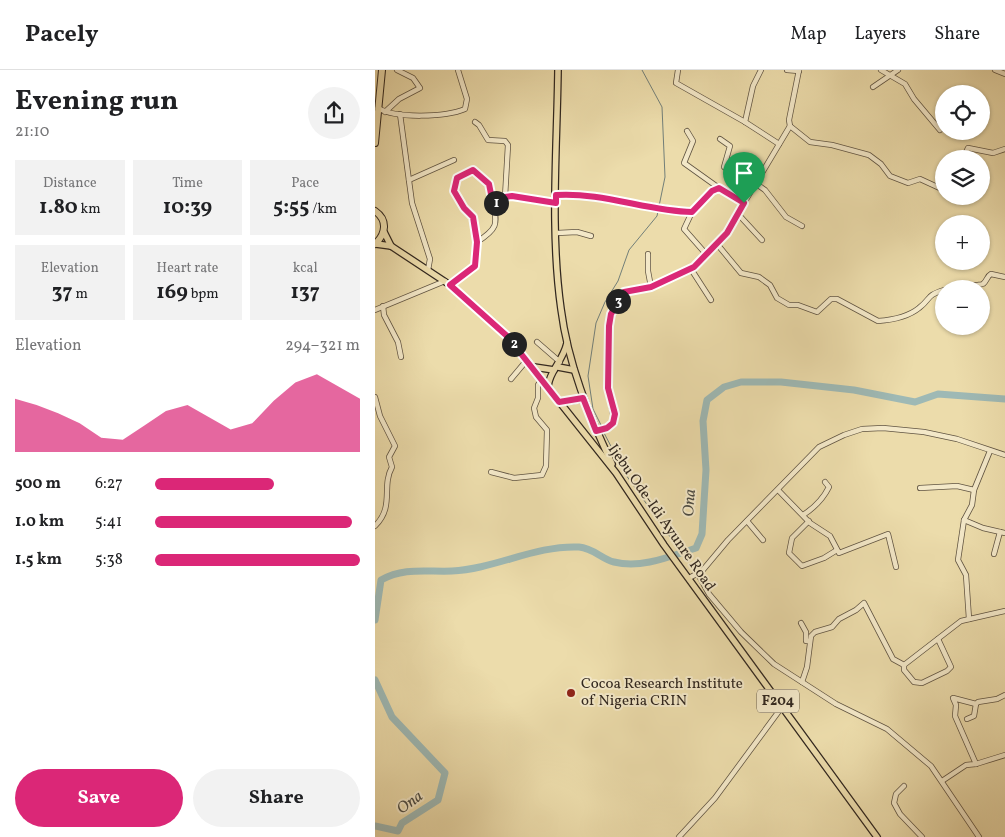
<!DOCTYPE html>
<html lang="en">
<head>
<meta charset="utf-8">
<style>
  body { margin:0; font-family:Vollkorn,serif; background:#f2f2f2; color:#202124; height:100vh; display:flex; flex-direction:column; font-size:19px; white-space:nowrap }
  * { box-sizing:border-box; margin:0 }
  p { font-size:16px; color:#757577 }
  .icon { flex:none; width:28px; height:28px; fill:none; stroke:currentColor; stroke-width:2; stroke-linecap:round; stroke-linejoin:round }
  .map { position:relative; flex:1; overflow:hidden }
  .sheet { display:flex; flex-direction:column; background:#fff; width:375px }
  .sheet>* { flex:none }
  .fabs { position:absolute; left:560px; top:15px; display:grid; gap:10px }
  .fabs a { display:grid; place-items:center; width:55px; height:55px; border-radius:50%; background:#fff; box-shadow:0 1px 4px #0004; font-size:25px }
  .pin { position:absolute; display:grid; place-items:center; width:42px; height:42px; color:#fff; margin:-51px -21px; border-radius:50% 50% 50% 0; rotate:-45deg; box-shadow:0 0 5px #0007 }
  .pin .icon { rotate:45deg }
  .km { position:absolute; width:25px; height:25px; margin:-12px; border-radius:50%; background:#222; color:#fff; font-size:14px; line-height:25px; text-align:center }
  .round { display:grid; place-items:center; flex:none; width:52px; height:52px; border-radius:26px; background:#f2f2f2 }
  .headline { display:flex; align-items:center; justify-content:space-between; height:85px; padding:0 15px }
  h1 { font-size:28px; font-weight:700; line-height:38px }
  .figures { display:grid; grid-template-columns:repeat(3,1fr); gap:8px; height:85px; padding:5px 15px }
  .figures div { display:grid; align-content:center; border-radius:0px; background:#f2f2f2; text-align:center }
  .figures b { font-size:21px; font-weight:700 }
  .figures small { font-size:14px; font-weight:400 }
  .figures p { font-size:14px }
  .chart { height:140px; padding:10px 15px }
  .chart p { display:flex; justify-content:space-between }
  .chart svg { width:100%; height:90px; margin-top:5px; fill:#db2777; opacity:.7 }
  .cta { display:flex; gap:10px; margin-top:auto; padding:10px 15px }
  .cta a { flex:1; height:58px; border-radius:30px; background:#db2777; color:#fff; font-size:20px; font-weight:700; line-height:58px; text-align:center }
  .cta a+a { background:#f2f2f2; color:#202124 }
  ul { padding:0 15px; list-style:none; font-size:16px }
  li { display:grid; grid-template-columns:80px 60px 1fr; align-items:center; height:38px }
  li i { height:12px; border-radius:6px; background:#db2777 }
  header { display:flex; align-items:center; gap:30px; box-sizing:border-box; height:70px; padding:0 25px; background:#fff; border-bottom:1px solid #e0e0e0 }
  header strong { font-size:24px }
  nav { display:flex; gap:28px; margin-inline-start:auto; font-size:18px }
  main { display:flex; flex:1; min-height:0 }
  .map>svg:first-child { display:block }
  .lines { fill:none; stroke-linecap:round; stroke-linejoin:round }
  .stream { stroke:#727f79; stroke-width:1 }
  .river { stroke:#9eb9b5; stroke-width:7 }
  .minor-casing { stroke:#605442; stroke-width:6 }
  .major-casing { stroke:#31271f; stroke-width:8 }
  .highway-casing { stroke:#31271f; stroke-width:8 }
  .minor { stroke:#f3e8c8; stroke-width:4.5 }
  .major { stroke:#ecdcab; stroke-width:5.5 }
  .highway { stroke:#ecdcab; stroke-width:6 }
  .route-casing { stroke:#fff; stroke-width:10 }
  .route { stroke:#db2777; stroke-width:6 }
  .poi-dot { fill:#8f2418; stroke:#f3e8c8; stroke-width:2 }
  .labels { text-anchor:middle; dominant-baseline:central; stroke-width:4; stroke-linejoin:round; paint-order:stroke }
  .shield { fill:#f3e8c8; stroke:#6b6152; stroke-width:1 }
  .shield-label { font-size:14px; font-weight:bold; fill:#31271f }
  .street-label { font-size:15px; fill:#31271f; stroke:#f3e8c8 }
  .poi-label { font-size:15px; fill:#31271f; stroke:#f3e8c8; text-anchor:start }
  .water-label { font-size:16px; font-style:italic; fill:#4c4c44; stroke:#f3e8c8 }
</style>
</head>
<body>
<header>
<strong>Pacely</strong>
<nav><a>Map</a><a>Layers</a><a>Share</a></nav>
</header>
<main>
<section class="sheet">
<div class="headline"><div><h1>Evening run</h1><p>21:10</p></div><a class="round"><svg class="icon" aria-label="share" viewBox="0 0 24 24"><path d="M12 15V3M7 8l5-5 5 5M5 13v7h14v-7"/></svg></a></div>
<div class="figures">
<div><p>Distance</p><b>1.80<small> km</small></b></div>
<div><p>Time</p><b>10:39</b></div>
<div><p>Pace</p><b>5:55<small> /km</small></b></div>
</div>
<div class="figures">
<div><p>Elevation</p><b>37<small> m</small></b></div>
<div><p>Heart rate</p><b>169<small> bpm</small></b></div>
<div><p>kcal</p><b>137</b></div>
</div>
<div class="chart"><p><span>Elevation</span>294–321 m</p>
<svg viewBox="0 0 160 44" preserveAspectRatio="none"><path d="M0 44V18L10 21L20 25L30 30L40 37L50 38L60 31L70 24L80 21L90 27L100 33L110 30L120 19L130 10L140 6L150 12L160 18V44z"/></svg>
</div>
<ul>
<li><b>500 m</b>6:27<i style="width:58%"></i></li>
<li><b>1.0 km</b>5:41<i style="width:96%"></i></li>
<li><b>1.5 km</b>5:38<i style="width:100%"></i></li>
</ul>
<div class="cta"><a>Save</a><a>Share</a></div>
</section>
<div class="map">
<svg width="630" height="767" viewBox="0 0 630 767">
  <rect width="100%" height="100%" fill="#ecdcab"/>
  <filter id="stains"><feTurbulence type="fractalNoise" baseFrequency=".004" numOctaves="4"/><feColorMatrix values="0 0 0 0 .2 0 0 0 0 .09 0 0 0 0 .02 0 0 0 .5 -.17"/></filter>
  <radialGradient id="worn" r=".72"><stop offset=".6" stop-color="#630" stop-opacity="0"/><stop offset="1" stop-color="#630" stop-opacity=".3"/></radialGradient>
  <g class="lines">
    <g class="stream">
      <path d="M 227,357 L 218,339 L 213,306 L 221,253 L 230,232 L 243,211 L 254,180 L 282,146 L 290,107 L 287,37 L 267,0"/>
      <path d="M 228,361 L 251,405 L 298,471 L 307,478 L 321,478"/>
    </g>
    <g class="river">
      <path d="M 0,550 L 6,510 C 29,497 51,502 77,501 C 120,499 160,475 204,477 C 218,478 227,489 239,492 C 267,499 296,486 321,478 L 327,464 L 331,400 L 328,351 L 332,330 L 349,317 L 366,312 L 406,312 L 479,320 L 540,332 L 563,324 L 630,329"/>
      <path d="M 0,610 L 17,647 L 70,703 L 63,730 L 27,753 L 23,761 L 0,756"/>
    </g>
    <defs>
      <g id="minor">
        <path d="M 303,0 L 301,13 L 370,52"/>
        <path d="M 386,0 L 378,16 L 370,52 L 404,74"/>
        <path d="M 412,0 L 424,1"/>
        <path d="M 506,0 L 530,14 L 539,29 L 565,60"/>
        <path d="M 620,0 L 630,4"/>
        <path d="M 498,17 L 523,0"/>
        <path d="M 3,38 C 21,49 71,47 90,39 L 92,29 L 83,0"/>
        <path d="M 10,42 L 24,29 L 45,18 L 38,8 L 22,0"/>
        <path d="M 25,44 L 37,133 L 55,189 L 53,200"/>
        <path d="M 100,52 L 104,55 L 113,70 L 130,71 L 133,75 L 130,127"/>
        <path d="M 415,56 L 414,50 L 424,0"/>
        <path d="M 312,61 L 318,71 L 309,93 L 344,118"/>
        <path d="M 345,69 L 355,76 L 349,97 L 378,117"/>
        <path d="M 588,89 L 593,78 L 618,83 L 630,79"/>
        <path d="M 34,110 L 79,90"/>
        <path d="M 380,113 L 390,120 L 411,147 L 427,156"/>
        <path d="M 181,125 L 209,125 L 317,142 L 337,121 L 344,118 L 369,133 L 352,163 L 319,197 L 267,220 L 249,222 L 236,245 L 234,256 L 233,318 L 239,350 L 232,358 L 221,361"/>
        <path d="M 369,133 L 415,56 L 435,72 L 457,75 L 494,85 L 506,94 L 515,106 L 533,113 L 545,109 L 569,120"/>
        <path d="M 118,134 L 130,127 L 137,126 L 181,133"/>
        <path d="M 317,142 L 309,159 L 331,184"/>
        <path d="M 363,144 L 387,170"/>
        <path d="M 182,163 L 202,162 L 216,166"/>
        <path d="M 342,174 L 366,203 L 384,207 L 395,215 L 402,228 L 414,235 L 423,235 L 442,242 L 456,229 L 462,229 L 503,251 C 517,250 533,247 544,238 C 557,228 550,226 569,220"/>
        <path d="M 273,184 L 273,201 L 276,217"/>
        <path d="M 316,199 L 336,230"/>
        <path d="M 75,215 L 100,196 L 102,172 L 98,147 L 89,138 L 79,121 L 82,108 L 98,100 C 115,115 113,112 118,133 C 123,155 122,159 102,172"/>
        <path d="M 575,219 C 581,217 607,215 608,214 C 612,211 612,206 616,204 L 630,207"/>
        <path d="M 8,236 L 9,245 L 23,272 L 26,287"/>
        <path d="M 0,240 L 70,211"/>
        <path d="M 162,272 L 185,292"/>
        <path d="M 136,309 L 152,290"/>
        <path d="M 0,327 L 5,346 L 20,376 L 14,387 L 17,397 C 6,417 20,436 0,456"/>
        <path d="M 116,402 L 139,408 L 167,405 L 171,396 L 172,360 L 161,347 L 159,338 L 163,328 L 163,315 L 167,309"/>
        <path d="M 545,418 L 582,416 L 599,420"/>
        <path d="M 403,420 L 435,453 L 455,466 L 464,483 L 513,464 L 521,497"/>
        <path d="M 428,445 C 439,438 448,429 454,417 L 450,412"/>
        <path d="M 589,450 L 608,458 L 630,463"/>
        <path d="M 372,451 L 388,470"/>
        <path d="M 434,451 L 417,468 L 414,483 L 427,496 L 449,488 L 462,480"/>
        <path d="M 619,484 L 625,462"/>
        <path d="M 323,504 L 334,524 L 366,562 L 399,594 L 461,634 L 512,659 L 556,696 L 604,767"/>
        <path d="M 314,508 L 327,501 L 353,470 L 444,377 L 469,365 L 487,359 L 508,358 L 549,362 L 582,369 L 630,385"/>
        <path d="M 594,549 L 591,505 L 583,490 L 589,450 L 597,435 L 599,420 L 615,381"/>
        <path d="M 426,553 L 431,562 L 431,571 L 434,571"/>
        <path d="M 529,595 L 529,600 L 539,612 L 547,613 L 572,601 L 576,597 L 563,569"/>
        <path d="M 427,612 L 432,597 L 436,566 L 440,562 L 457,557 L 464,549 L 481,540 L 489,533 L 518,589 L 529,595 L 586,551 L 630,541"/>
        <path d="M 592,649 L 599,646 L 601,634 L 603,632 L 622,629 L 630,625"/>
        <path d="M 601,694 L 630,685"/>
        <path d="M 567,711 L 591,695 L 601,694 L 580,646 L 581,635 L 578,628 L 601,634"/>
        <path d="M 529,716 L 521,724 L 519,733 L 525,744 L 547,767"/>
        <path d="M 304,767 L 340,728 L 407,637"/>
      </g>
      <g id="major">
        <path d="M 183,0 C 182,79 175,161 186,239 C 193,294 214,345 237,394"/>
        <path d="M 9,162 L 16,176"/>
        <path d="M 1,174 L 16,176 L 75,215 L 132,266 L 241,403 L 289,475 L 502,767"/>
        <path d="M 159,297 L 179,300"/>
        <path d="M 183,297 L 199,300"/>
        <path d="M 173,316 C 175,300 188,291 192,273"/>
        <path d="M 184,332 L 208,329"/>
      </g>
      <g id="highway">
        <path d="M 0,73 L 7,0"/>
        <path d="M 0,141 C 13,150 11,164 0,174"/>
      </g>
    </defs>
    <use href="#minor" class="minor-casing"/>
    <use href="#major" class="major-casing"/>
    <use href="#highway" class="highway-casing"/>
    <use href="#minor" class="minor"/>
    <use href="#major" class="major"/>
    <use href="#highway" class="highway"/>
  </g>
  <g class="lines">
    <defs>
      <path id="route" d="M 98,100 L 114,114 L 118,134 L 130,127 L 137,126 L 181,133 L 181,125 C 228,122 272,141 317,142 L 337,121 L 344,118 L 369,133 L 352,163 L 319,197 L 276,217 L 249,222 L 236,244 L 234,256 L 233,318 L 240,344 L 238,353 L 232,358 L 221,361 L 208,328 L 184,332 L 132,266 L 75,215 L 100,196 L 102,172 L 98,147 L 89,138 L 79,121 L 82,108 Z"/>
    </defs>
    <use href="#route" class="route-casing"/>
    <use href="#route" class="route"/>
  </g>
  <circle class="poi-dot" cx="196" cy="623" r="5"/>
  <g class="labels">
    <rect class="shield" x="382" y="619.5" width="42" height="23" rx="4"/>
    <g class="shield-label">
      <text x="403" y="631">F204</text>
    </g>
    <g class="street-label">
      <text transform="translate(286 448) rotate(55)">Ijebu Ode-Idi Ayunre Road</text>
    </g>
    <g class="poi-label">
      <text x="206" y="614">Cocoa Research Institute<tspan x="206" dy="17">of Nigeria CRIN</tspan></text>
    </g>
    <g class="water-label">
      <text transform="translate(315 433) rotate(-86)">Ona</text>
      <text transform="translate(35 733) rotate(-36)">Ona</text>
    </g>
  </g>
  <rect width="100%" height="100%" filter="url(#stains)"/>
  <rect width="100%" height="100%" fill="url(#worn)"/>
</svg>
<div class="fabs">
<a><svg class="icon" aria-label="locate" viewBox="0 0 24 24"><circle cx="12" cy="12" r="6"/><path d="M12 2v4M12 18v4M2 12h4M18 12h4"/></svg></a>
<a><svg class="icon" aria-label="layers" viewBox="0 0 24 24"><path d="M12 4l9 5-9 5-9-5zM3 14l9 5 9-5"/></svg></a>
<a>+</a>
<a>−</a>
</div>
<div class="pin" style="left:369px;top:133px;background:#1e9e55"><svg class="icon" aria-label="arrive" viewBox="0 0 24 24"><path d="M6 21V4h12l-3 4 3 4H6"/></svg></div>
<b class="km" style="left:121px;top:133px">1</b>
<b class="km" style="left:139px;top:274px">2</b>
<b class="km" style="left:243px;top:231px">3</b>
</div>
</main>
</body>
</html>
